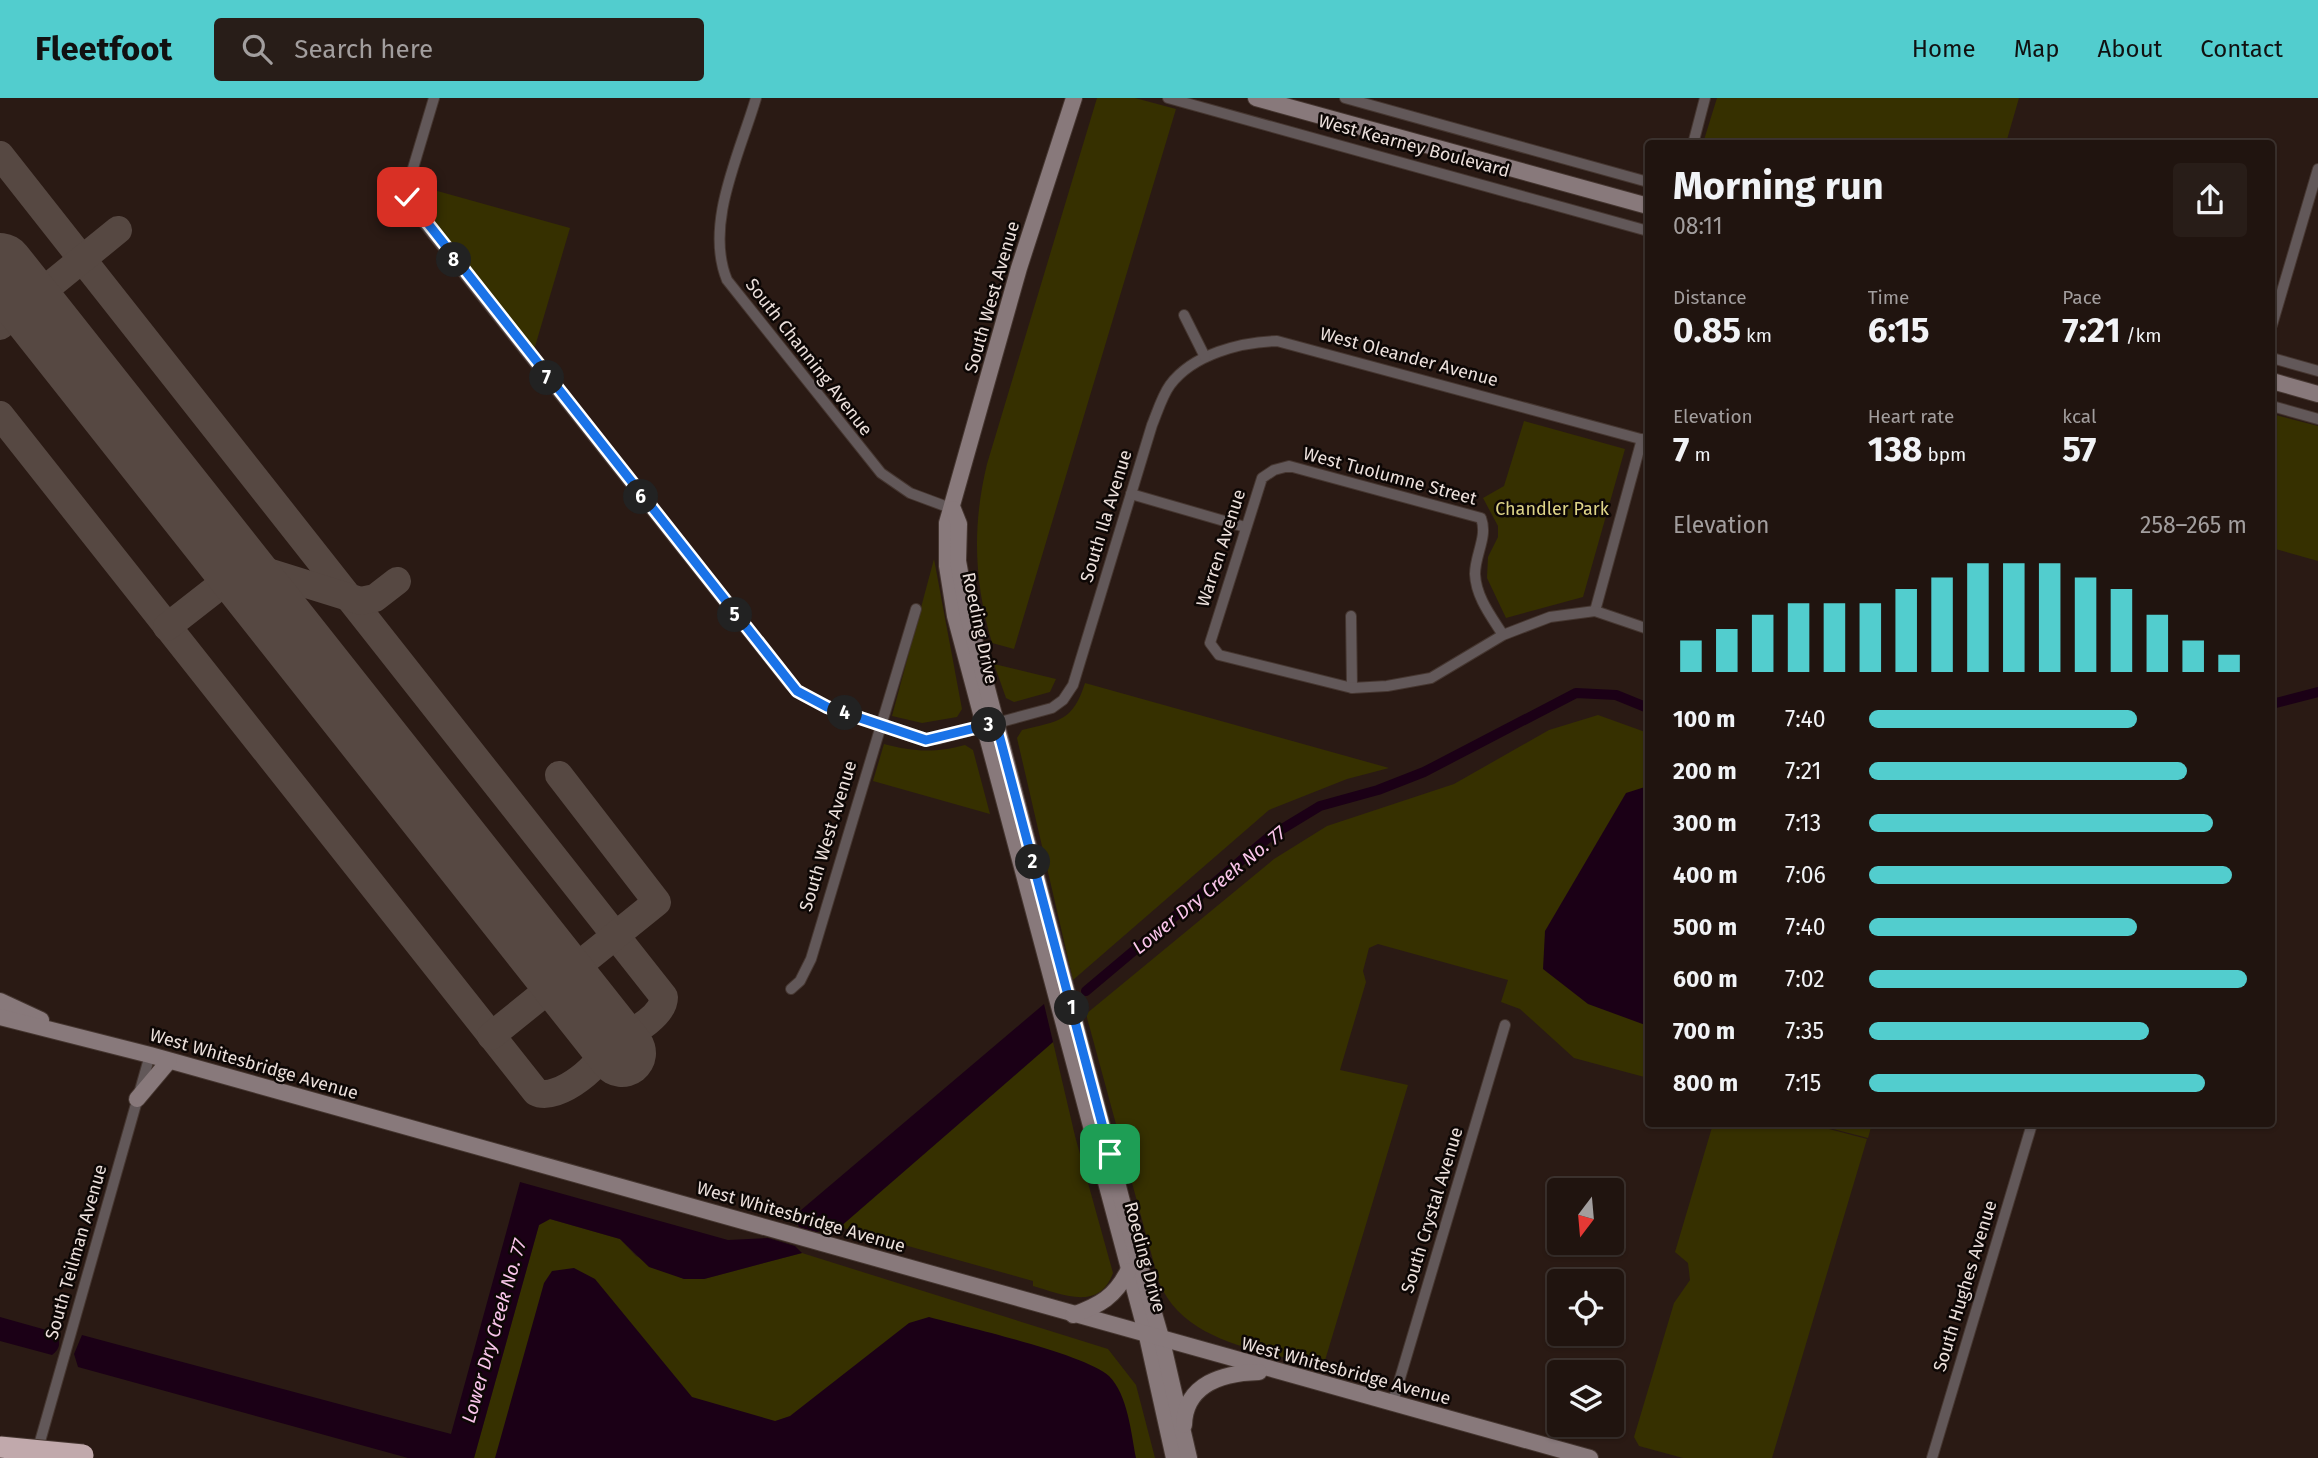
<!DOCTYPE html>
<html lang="en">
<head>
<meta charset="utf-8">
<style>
  body { margin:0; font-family:"Fira Sans",sans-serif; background:#281d18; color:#f1f3f6; height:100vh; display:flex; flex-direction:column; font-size:26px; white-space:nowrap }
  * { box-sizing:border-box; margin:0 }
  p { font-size:23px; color:#a29e9e }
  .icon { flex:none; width:38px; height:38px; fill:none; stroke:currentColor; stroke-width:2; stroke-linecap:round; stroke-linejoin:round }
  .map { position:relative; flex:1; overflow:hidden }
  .panel { position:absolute; left:1645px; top:42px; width:630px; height:987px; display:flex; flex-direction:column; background:#20140f; border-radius:7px; box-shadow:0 2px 5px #0004,0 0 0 2px #3d332f }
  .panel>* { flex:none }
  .needle { width:46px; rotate:196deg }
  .buttons { position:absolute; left:1547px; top:1080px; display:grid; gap:14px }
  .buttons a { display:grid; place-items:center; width:77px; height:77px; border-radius:7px; background:#20140f; box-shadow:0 2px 5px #0004,0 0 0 2px #3d332f; font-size:35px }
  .pin { position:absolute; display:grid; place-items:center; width:60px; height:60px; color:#fff; margin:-30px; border-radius:14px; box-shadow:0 4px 10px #0006 }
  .km { position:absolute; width:35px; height:35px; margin:-18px; border-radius:50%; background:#222; color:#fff; font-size:19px; line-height:35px; text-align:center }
  .round { display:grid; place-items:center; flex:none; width:74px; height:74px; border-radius:7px; background:#281d18 }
  .overview { display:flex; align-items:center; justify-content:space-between; height:119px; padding:0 28px }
  h1 { font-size:38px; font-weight:700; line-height:52px }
  .figures { display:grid; grid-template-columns:repeat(3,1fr); gap:10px; height:119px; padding:7px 28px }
  .figures div { display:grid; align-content:center }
  .figures b { font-size:35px; font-weight:700 }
  .figures small { font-size:19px; font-weight:400 }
  .figures p { font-size:19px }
  .chart { height:196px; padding:14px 28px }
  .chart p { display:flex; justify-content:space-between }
  .chart svg { width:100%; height:126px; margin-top:7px; stroke:#52cdce; stroke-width:6 }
  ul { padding:0 28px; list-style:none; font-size:23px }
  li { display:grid; grid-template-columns:112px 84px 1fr; align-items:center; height:52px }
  li i { height:18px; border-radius:9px; background:#52cdce }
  header { display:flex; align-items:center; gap:42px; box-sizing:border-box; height:98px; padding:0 35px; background:#52cdce; color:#111 }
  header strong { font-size:33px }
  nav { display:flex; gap:38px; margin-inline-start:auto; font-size:24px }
  .search { width:490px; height:63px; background:#281d18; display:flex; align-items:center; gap:18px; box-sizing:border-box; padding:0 24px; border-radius:7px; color:#a29e9e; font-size:26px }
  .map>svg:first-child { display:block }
  .green { fill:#363000 }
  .water { fill:#1b0016 }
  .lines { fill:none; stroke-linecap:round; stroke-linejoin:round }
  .canal { stroke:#1b0016; stroke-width:10 }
  .taxiway { stroke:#564842; stroke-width:28 }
  .runway { stroke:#564842; stroke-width:68 }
  .street-casing { stroke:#453630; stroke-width:12 }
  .secondary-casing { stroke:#453630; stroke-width:18 }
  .street { stroke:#625859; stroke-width:10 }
  .secondary { stroke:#88797b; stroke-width:16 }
  .highway-bridge-casing { stroke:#453630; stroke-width:23; stroke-linecap:butt }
  .highway-bridge { stroke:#c1a9ac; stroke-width:21 }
  .route-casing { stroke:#fff; stroke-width:14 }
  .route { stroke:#1a73e8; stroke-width:9 }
  .labels { text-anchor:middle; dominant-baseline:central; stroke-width:5; stroke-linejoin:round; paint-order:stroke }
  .street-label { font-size:18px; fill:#ece0dc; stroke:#0d0705 }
  .park-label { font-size:18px; fill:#ded488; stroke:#0d0705 }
  .water-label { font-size:19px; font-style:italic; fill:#fac5eb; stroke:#0d0705 }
</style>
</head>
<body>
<header>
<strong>Fleetfoot</strong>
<div class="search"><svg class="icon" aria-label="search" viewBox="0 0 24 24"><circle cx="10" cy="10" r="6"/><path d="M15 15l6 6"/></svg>Search here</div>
<nav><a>Home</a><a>Map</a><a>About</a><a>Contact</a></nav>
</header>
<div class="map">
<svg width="2318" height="1360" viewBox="0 0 2318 1360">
  <rect width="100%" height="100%" fill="#2a1a14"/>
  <g class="green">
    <path d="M 1097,0 L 1135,0 L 1176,11 L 1014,551 L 992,545 C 974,484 972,428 987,366 Z"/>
    <path d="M 1717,0 L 2019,0 L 2006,45 L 1703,45 Z"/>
    <path d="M 423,89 L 570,130 L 534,252 L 422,110 L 420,102 Z"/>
    <path d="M 2272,316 L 2318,328 L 2318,463 L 2272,450 Z"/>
    <path d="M 1524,323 L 1625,351 L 1583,499 L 1506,520 L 1487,480 L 1488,459 L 1498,439 L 1498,428 L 1483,400 L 1504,388 Z"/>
    <path d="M 934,461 L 962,611 L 957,619 L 922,625 L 892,618 Z"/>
    <path d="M 994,566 L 1056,581 L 1050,594 L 1014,604 L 1006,600 Z"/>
    <path d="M 1085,585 L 1389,670 L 1347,681 L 1269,712 L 1073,882 L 1017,640 L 1022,632 C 1058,623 1073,624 1085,585 Z"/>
    <path d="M 1598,617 L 1648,635 L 1648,980 L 1574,960 L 1520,911 L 1501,904 L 1508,882 L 1378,846 L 1369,850 L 1363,873 L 1366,884 L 1340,972 L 1408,987 L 1323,1269 C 1265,1253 1184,1246 1159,1184 L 1086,916 L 1274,761 L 1327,728 L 1454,686 L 1549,632 Z"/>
    <path d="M 884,646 C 914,654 935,655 965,647 L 973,652 L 990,716 L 873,683 Z"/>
    <path d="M 1053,944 L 1075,1038 L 1113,1175 C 1099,1214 1062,1196 1033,1188 L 1033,1183 L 840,1129 Z"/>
    <path d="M 1713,1026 L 1810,1026 L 1867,1041 L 1772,1360 L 1683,1360 L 1639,1348 L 1634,1339 L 1674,1205 L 1690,1182 L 1688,1165 L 1675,1154 Z"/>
    <path d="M 1814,1026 L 1872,1026 L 1868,1040 Z"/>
    <path d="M 550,1121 L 620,1141 L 636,1158 L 684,1181 L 704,1181 L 802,1155 L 1108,1251 L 1136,1287 L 1155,1360 L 474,1360 L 539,1127 Z"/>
  </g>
  <g class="water">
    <path d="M 1648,688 L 1648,928 L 1588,906 L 1543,871 L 1545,833 L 1626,695 Z"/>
    <path d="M 1044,906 L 1053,944 L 840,1129 L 817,1134 L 799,1129 L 794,1118 Z"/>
    <path d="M 520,1084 L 728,1142 L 768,1140 L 795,1148 L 802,1155 L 704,1181 L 684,1181 L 649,1169 L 620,1141 L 550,1121 L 539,1127 L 474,1360 L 408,1360 L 78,1269 L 74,1256 L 82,1237 L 451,1336 Z"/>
    <path d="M 574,1170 L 595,1181 L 692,1299 L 775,1323 L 790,1318 L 909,1225 L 929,1219 C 966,1229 1085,1256 1109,1278 C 1128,1297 1131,1335 1136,1360 L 495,1360 L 544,1185 L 552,1173 Z"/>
    <path d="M 0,1219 L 57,1235 C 60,1245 61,1250 52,1257 L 0,1243 Z"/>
  </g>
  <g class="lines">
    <g class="canal">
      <path d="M 2272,606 L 2318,594"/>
      <path d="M 1086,893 L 1269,739 L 1320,708 L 1378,692 L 1424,674 L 1576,595 L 1616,597 L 1648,610"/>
    </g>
    <g class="taxiway">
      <path d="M 0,57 L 664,899 C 664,915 636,936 620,936 C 610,936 603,929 596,923"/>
      <path d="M 0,228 L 118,132"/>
      <path d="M 0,317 L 536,994 C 557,1005 607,965 607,943 L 596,923"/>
      <path d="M 233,463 L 361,503 L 375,500 L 397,483"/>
      <path d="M 167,529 L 240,472"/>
      <path d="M 491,938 L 657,804 L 559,677"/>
    </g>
    <path class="runway" d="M 0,169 L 622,955"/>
    <defs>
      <g id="street">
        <path d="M 434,0 L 408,87 L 407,99 L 411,109 L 790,587 C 813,609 841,612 870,622 C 894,630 911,643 938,641 L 1052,610 L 1063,602 L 1073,587 L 1152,327 C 1157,315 1162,298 1170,287 C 1193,256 1241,244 1277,243 L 1648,343"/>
        <path d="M 756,0 C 740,55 704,126 727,182 L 881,375 L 910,395 L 953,411"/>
        <path d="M 1168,0 L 1648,133"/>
        <path d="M 1345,0 L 1648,84"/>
        <path d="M 1693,46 L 1705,0"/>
        <path d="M 1184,217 L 1205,259"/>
        <path d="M 2272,227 L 2318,71"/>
        <path d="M 2272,260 L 2318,273"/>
        <path d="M 2272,308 L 2318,321"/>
        <path d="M 1131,396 L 1245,429"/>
        <path d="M 1595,513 L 1642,341"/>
        <path d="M 1351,518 L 1352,590"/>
        <path d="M 1503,537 C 1491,518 1476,499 1475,476 C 1475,456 1488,439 1481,420 L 1289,368 L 1274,372 L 1262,380 L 1210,545 L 1219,557 L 1352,590 L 1387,588 L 1431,580 L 1503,537 L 1550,519 L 1595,513 L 1648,531"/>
        <path d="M 791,891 L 800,883 L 811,861 L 916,511"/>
        <path d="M 1392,1307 L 1505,927"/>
        <path d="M 37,1354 L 150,957"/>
        <path d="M 1932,1360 L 2032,1026"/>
      </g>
      <g id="secondary">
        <path d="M 1074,0 L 1019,170 L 947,425 L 947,468 L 955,518 L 1147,1238 L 1174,1360"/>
        <path d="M 1256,0 L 1648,108"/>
        <path d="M 2272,283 L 2318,296"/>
        <path d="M 953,411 L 959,426 L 958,463 L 968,518 L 1128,1126 L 1162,1243 L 1189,1360"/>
        <path d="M 0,903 L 41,922"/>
        <path d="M 0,919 L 150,957 L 1590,1360"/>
        <path d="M 137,1001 L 169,963"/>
        <path d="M 1073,1217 C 1100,1207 1115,1199 1128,1173"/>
        <path d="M 1184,1327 C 1185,1285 1224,1275 1259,1274"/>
      </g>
    </defs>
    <use href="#street" class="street-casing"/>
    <use href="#secondary" class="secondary-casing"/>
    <use href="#street" class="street"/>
    <use href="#secondary" class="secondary"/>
    <defs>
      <path id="highway-bridge" d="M 0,1349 L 83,1357"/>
    </defs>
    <use href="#highway-bridge" class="highway-bridge-casing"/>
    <use href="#highway-bridge" class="highway-bridge"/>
  </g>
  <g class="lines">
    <defs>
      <path id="route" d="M 407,99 L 797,593 L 827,609 L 926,642 L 996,625 L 1110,1056"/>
    </defs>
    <use href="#route" class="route-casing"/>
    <use href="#route" class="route"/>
  </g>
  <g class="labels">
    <g class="street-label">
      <text transform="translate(1414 48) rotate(15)">West Kearney Boulevard</text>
      <text transform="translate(992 199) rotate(-74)">South West Avenue</text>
      <text transform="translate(809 259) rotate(52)">South Channing Avenue</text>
      <text transform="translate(1409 259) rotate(15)">West Oleander Avenue</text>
      <text transform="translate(1390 378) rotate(15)">West Tuolumne Street</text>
      <text transform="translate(1106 418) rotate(-73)">South Ila Avenue</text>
      <text transform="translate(1221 450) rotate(-72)">Warren Avenue</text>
      <text transform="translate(980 530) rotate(78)">Roeding Drive</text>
      <text transform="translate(828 738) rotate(-73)">South West Avenue</text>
      <text transform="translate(254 966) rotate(16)">West Whitesbridge Avenue</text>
      <text transform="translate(1432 1112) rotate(-73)">South Crystal Avenue</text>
      <text transform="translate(801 1119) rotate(16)">West Whitesbridge Avenue</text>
      <text transform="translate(76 1154) rotate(-74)">South Teilman Avenue</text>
      <text transform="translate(1145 1159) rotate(75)">Roeding Drive</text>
      <text transform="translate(1965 1188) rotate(-73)">South Hughes Avenue</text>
      <text transform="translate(1346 1273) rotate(15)">West Whitesbridge Avenue</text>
    </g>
    <g class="park-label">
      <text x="1552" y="411">Chandler Park</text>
    </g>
    <g class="water-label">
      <text transform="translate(1209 792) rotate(-39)">Lower Dry Creek No. 77</text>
      <text transform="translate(494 1233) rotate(-74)">Lower Dry Creek No. 77</text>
    </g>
  </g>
</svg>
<div class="buttons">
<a><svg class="needle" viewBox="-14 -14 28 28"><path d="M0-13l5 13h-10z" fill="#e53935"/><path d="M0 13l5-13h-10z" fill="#a29e9e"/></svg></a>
<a><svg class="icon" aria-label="locate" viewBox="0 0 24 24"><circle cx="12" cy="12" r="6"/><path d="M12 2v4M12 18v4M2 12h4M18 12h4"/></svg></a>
<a><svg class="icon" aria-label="layers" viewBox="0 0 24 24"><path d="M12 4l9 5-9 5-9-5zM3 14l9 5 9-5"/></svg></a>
</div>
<div class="pin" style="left:1110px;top:1056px;background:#1e9e55"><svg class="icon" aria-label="arrive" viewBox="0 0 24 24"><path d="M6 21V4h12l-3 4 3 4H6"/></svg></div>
<div class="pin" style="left:407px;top:99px;background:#d93025"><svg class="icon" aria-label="check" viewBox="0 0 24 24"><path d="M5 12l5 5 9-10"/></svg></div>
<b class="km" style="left:1072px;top:910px">1</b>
<b class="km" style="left:1033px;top:764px">2</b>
<b class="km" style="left:989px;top:627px">3</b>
<b class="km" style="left:845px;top:615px">4</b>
<b class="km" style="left:735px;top:517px">5</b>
<b class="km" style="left:641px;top:399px">6</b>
<b class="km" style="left:547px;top:280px">7</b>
<b class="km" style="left:454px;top:162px">8</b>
<section class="panel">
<div class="overview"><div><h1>Morning run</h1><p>08:11</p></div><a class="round"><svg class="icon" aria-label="share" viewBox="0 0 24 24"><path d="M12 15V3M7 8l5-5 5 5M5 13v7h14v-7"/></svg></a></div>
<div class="figures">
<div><p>Distance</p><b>0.85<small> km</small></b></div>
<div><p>Time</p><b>6:15</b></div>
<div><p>Pace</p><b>7:21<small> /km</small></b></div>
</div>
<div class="figures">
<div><p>Elevation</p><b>7<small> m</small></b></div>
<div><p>Heart rate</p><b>138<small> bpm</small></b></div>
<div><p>kcal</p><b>57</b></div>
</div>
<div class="chart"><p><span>Elevation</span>258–265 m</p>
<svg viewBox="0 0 160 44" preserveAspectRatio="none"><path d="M5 44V33M15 44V29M25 44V24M35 44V20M45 44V20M55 44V20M65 44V15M75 44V11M85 44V6M95 44V6M105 44V6M115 44V11M125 44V15M135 44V24M145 44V33M155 44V38"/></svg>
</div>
<ul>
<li><b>100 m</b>7:40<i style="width:71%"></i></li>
<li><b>200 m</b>7:21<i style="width:84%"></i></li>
<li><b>300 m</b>7:13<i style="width:91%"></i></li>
<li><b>400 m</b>7:06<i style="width:96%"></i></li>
<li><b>500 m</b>7:40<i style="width:71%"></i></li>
<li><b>600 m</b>7:02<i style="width:100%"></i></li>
<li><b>700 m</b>7:35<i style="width:74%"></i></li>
<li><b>800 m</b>7:15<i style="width:89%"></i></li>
</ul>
</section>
</div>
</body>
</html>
